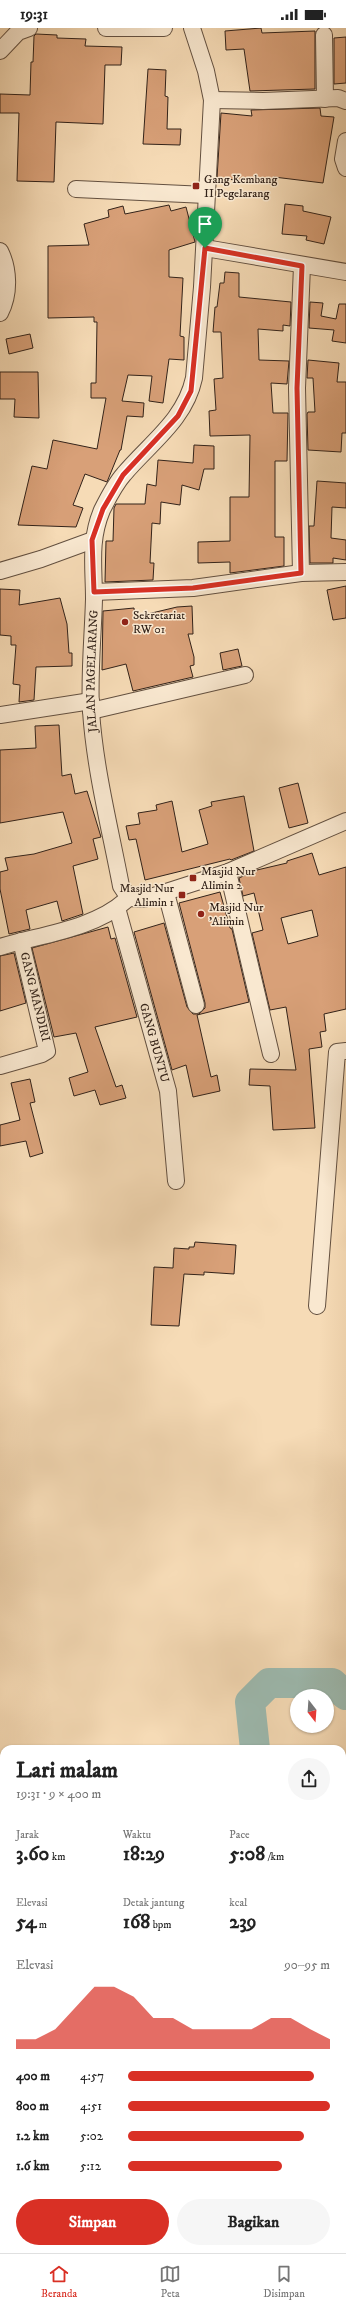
<!DOCTYPE html>
<html lang="id">
<head>
<meta charset="utf-8">
<style>
  body { margin:0; font-family:"IM FELL DW Pica",serif; background:#f6f6f6; color:#222; height:100vh; display:flex; flex-direction:column; font-size:15px; white-space:nowrap }
  * { box-sizing:border-box; margin:0 }
  p { font-size:13px; color:#767676 }
  .icon { flex:none; width:22px; height:22px; fill:none; stroke:currentColor; stroke-width:2; stroke-linecap:round; stroke-linejoin:round }
  .map { position:relative; flex:1; overflow:hidden }
  .sheet { position:absolute; left:0px; top:1717px; width:346px; height:508px; display:flex; flex-direction:column; background:#fff; border-radius:12px 12px 0 0; box-shadow:0 1px 3px #0004 }
  .sheet>* { flex:none }
  .needle { width:26px; rotate:163deg }
  .tools { position:absolute; left:290px; top:1661px; display:grid; gap:8px }
  .tools a { display:grid; place-items:center; width:44px; height:44px; border-radius:50%; background:#fff; box-shadow:0 1px 3px #0004; font-size:20px }
  .pin { position:absolute; display:grid; place-items:center; width:34px; height:34px; color:#fff; margin:-41px -17px; border-radius:50% 50% 50% 0; rotate:-45deg; box-shadow:0 0 4px #0007 }
  .pin .icon { rotate:45deg }
  .round { display:grid; place-items:center; flex:none; width:42px; height:42px; border-radius:21px; background:#f6f6f6 }
  .overview { display:flex; align-items:center; justify-content:space-between; height:68px; padding:0 16px }
  h1 { font-size:22px; font-weight:800; line-height:30px }
  .figures { display:grid; grid-template-columns:repeat(3,1fr); gap:6px; height:68px; padding:4px 16px }
  .figures div { display:grid; align-content:center }
  .figures b { font-size:20px; font-weight:800 }
  .figures small { font-size:11px; font-weight:400 }
  .figures p { font-size:11px }
  .chart { height:112px; padding:8px 16px }
  .chart p { display:flex; justify-content:space-between }
  .chart svg { width:100%; height:72px; margin-top:4px; fill:#d93025; opacity:.7 }
  .action { display:flex; gap:8px; margin-top:auto; padding:8px 16px }
  .action a { flex:1; height:46px; border-radius:24px; background:#d93025; color:#fff; font-size:16px; font-weight:800; line-height:46px; text-align:center }
  .action a+a { background:#f6f6f6; color:#222 }
  ul { padding:0 16px; list-style:none; font-size:13px }
  li { display:grid; grid-template-columns:64px 48px 1fr; align-items:center; height:30px }
  li i { height:10px; border-radius:5px; background:#d93025 }
  .status { display:flex; justify-content:space-between; align-items:center; height:28px; padding:0 20px; background:#fff; direction:ltr }
  .status svg { height:11px; fill:currentColor }
  .tab-bar { display:flex; justify-content:space-around; align-items:center; height:56px; border-top:1px solid #e0e0e0; background:#fff; font-size:11px; color:#767676 }
  .tab-bar a { display:grid; justify-items:center; gap:2px }
  .tab-bar .on { color:#d93025 }
  .map>svg:first-child { display:block }
  .lines { fill:none; stroke-linecap:round; stroke-linejoin:round }
  .river { stroke:#9dbbb1; stroke-width:30 }
  .building { fill:#d8a078; stroke:#322219; fill-rule:evenodd }
  .minor-casing { stroke:#635040; stroke-width:18 }
  .minor { stroke:#f9e8d0; stroke-width:16 }
  .route-casing { stroke:#fff; stroke-width:8 }
  .route { stroke:#d93025; stroke-width:5 }
  .poi-dot { fill:#8f2418; stroke:#f9e8d0; stroke-width:1.5 }
  .labels { text-anchor:middle; dominant-baseline:central; stroke-width:3; stroke-linejoin:round; paint-order:stroke }
  .poi-label { font-size:12px; fill:#322219; stroke:#f9e8d0; text-anchor:start }
  .street-label { font-size:12px; fill:#322219; stroke:#f9e8d0 }
</style>
</head>
<body>
<div class="status"><b>19:31</b><svg viewBox="0 0 49 12"><path d="M0 12V9h3v3zM5 12V6h3v6zM10 12V3h3v9zM15 12V0h3v12zM26 1h20v11H26zM47 4h2v5h-2z"/></svg></div>
<div class="map">
<svg width="346" height="2225" viewBox="0 0 346 2225">
  <rect width="100%" height="100%" fill="#f6dbb6"/>
  <filter id="stains"><feTurbulence type="fractalNoise" baseFrequency=".005" numOctaves="4"/><feColorMatrix values="0 0 0 0 .2 0 0 0 0 .09 0 0 0 0 .02 0 0 0 .5 -.17"/></filter>
  <radialGradient id="worn" r=".72"><stop offset=".6" stop-color="#630" stop-opacity="0"/><stop offset="1" stop-color="#630" stop-opacity=".3"/></radialGradient>
  <g class="lines">
    <g class="river">
      <path d="M 255,1721 L 250,1674 L 269,1655 L 332,1655 L 346,1667"/>
      <path d="M 0,1796 L 4,1803"/>
    </g>
  </g>
  <g class="building">
    <path d="M 261,0 L 262,5 L 315,3 L 315,61 L 250,63 L 244,21 L 226,22 L 225,3 Z"/>
    <path d="M 36,6 L 57,7 L 57,10 L 86,11 L 85,18 L 122,19 L 121,37 L 105,37 L 103,96 L 56,94 L 54,154 L 17,153 L 19,85 L 0,85 L 0,66 L 30,67 L 31,34 L 33,34 L 34,8 Z"/>
    <path d="M 346,9 L 346,55 L 334,56 L 334,10 Z"/>
    <path d="M 148,41 L 166,42 L 165,68 L 168,69 L 167,101 L 181,101 L 180,117 L 143,116 Z"/>
    <path d="M 320,80 L 321,88 L 334,89 L 323,155 L 274,149 L 273,156 L 217,150 L 221,85 L 252,88 L 251,82 Z"/>
    <path d="M 285,176 L 303,178 L 303,183 L 331,189 L 324,216 L 306,212 L 307,208 L 282,206 Z"/>
    <path d="M 169,177 L 171,183 L 186,179 L 195,214 L 169,222 L 169,249 L 183,250 L 180,308 L 184,309 L 184,332 L 169,331 L 163,375 L 149,373 L 152,348 L 128,347 L 122,373 L 144,375 L 143,389 L 127,388 L 121,422 L 120,422 L 107,454 L 85,446 L 73,477 L 83,480 L 76,499 L 18,497 L 32,438 L 47,441 L 53,412 L 97,421 L 106,370 L 91,370 L 91,355 L 96,355 L 97,294 L 94,294 L 94,289 L 48,290 L 48,218 L 89,217 L 84,196 L 109,189 L 108,182 L 123,178 L 125,186 Z"/>
    <path d="M 225,244 L 239,245 L 239,269 L 291,274 L 290,298 L 283,297 L 283,303 L 258,301 L 259,332 L 289,333 L 287,356 L 271,355 L 273,385 L 288,385 L 287,433 L 275,433 L 275,509 L 284,509 L 284,538 L 230,545 L 230,534 L 198,535 L 198,514 L 230,513 L 230,469 L 249,469 L 250,407 L 210,408 L 209,383 L 216,382 L 214,351 L 223,350 L 221,304 L 213,304 L 215,279 L 217,279 L 220,255 L 224,255 Z"/>
    <path d="M 310,274 L 323,275 L 321,288 L 336,291 L 339,276 L 346,276 L 346,315 L 332,313 L 334,302 L 309,300 Z"/>
    <path d="M 30,306 L 33,320 L 9,326 L 6,311 Z"/>
    <path d="M 308,332 L 339,335 L 337,354 L 346,354 L 346,405 L 342,405 L 341,424 L 308,422 L 307,386 L 308,384 L 315,384 L 313,350 L 307,350 Z"/>
    <path d="M 0,344 L 38,344 L 39,390 L 14,389 L 15,371 L 0,371 Z"/>
    <path d="M 194,417 L 214,418 L 214,441 L 204,441 L 199,462 L 182,457 L 180,477 L 161,474 L 160,496 L 152,495 L 150,535 L 154,535 L 153,552 L 105,554 L 106,513 L 113,513 L 114,480 L 116,476 L 145,476 L 147,456 L 156,458 L 158,432 L 193,435 Z"/>
    <path d="M 317,453 L 346,455 L 346,480 L 332,479 L 331,510 L 346,512 L 346,532 L 333,530 L 333,535 L 310,535 L 309,498 L 314,498 Z"/>
    <path d="M 346,558 L 346,590 L 333,592 L 327,562 Z"/>
    <path d="M 0,561 L 20,562 L 19,577 L 60,570 L 67,596 L 69,625 L 72,625 L 72,638 L 36,639 L 34,672 L 19,674 L 20,657 L 13,656 L 16,617 L 11,617 L 11,608 L 0,607 Z"/>
    <path d="M 192,578 L 193,606 L 188,606 L 194,629 L 194,637 L 190,638 L 193,649 L 133,663 L 126,636 L 102,642 L 103,583 L 134,580 L 135,589 L 177,579 Z"/>
    <path d="M 238,621 L 242,638 L 223,642 L 220,625 Z"/>
    <path d="M 59,697 L 62,748 L 71,746 L 75,766 L 87,763 L 101,809 L 93,811 L 98,831 L 73,838 L 83,886 L 62,893 L 57,873 L 26,882 L 30,901 L 9,906 L 0,861 L 0,844 L 8,842 L 5,830 L 34,826 L 72,815 L 63,784 L 0,795 L 0,722 L 36,720 L 35,698 Z"/>
    <path d="M 298,755 L 308,795 L 289,800 L 279,760 Z"/>
    <path d="M 244,768 L 254,823 L 231,832 L 230,831 L 145,852 L 136,811 L 129,812 L 126,798 L 140,796 L 138,785 L 157,782 L 156,777 L 172,773 L 182,824 L 208,816 L 199,782 L 212,778 L 211,774 Z"/>
    <path d="M 312,825 L 319,847 L 346,839 L 346,981 L 324,986 L 326,1003 L 320,1004 L 322,1019 L 309,1021 L 315,1100 L 273,1102 L 270,1058 L 249,1057 L 250,1041 L 296,1042 L 286,979 L 270,982 L 252,905 L 263,902 L 254,865 L 243,868 L 239,850 L 257,842 L 287,835 L 287,833 ZM 312,882 L 318,908 L 288,916 L 281,890 Z"/>
    <path d="M 220,864 L 230,900 L 232,901 L 249,974 L 197,987 L 211,1049 L 217,1047 L 220,1063 L 193,1069 L 186,1037 L 172,1042 L 134,904 L 164,895 L 187,979 L 193,986 L 199,986 L 205,980 L 205,975 L 179,875 Z"/>
    <path d="M 108,899 L 111,911 L 115,910 L 137,989 L 95,999 L 116,1059 L 122,1057 L 126,1070 L 100,1077 L 95,1062 L 74,1068 L 69,1050 L 88,1044 L 76,1005 L 54,1009 L 32,920 Z"/>
    <path d="M 14,925 L 26,975 L 0,983 L 0,928 Z"/>
    <path d="M 30,1051 L 35,1074 L 30,1075 L 43,1125 L 30,1129 L 26,1113 L 0,1118 L 0,1097 L 20,1092 L 11,1055 Z"/>
    <path d="M 195,1214 L 236,1217 L 234,1246 L 204,1244 L 204,1247 L 184,1246 L 179,1298 L 151,1297 L 154,1239 L 173,1240 L 174,1220 L 189,1221 L 189,1219 L 194,1219 Z"/>
  </g>
  <g class="lines">
    <defs>
      <g id="minor">
        <path d="M 106,0 L 164,0"/>
        <path d="M 324,7 L 325,71"/>
        <path d="M 0,23 L 18,4 L 29,0"/>
        <path d="M 212,72 L 263,73 L 338,70 L 346,73"/>
        <path d="M 346,113 L 343,131 L 346,140"/>
        <path d="M 76,161 L 206,167"/>
        <path d="M 205,220 L 346,244"/>
        <path d="M 0,223 C 9,241 10,266 0,285"/>
        <path d="M 0,543 L 41,531 L 93,512"/>
        <path d="M 301,545 L 297,360 L 302,238"/>
        <path d="M 94,564 L 193,560 L 301,545 L 346,544"/>
        <path d="M 91,683 L 245,647"/>
        <path d="M 0,687 L 91,673"/>
        <path d="M 228,844 L 271,1026"/>
        <path d="M 166,865 L 196,977"/>
        <path id="s1" d="M 129,870 L 121,858 C 110,800 95,742 91,683 C 89,646 93,608 94,571 C 94,539 89,513 102,482 C 108,470 115,456 124,446 C 150,415 185,392 194,350 L 202,259 L 212,72 L 206,43 L 192,0"/>
        <path d="M 129,870 L 144,871 L 228,844 L 346,793"/>
        <path id="s2" d="M 117,880 L 168,1063 L 176,1153"/>
        <path d="M 0,919 C 39,907 94,901 125,873"/>
        <path d="M 0,1038 L 42,1026 L 47,1023 L 21,913"/>
        <path d="M 317,1278 L 337,1024 L 346,1023"/>
        <path d="M 0,1912 L 4,1920"/>
        <path d="M 0,1966 L 4,1965"/>
        <path d="M 0,2085 L 4,2084"/>
        <path d="M 342,2096 L 346,2093"/>
        <path d="M 204,2221 L 205,2225"/>
        <path d="M 52,2225 L 64,2221"/>
      </g>
    </defs>
    <use href="#minor" class="minor-casing"/>
    <use href="#minor" class="minor"/>
  </g>
  <g class="lines">
    <defs>
      <path id="route" d="M 205,220 L 302,238 L 297,360 L 301,545 L 193,560 L 94,564 L 92,512 L 103,481 L 123,447 L 178,388 L 191,363 Z"/>
    </defs>
    <use href="#route" class="route-casing"/>
    <use href="#route" class="route"/>
  </g>
  <g class="poi-dot">
    <rect x="192" y="154" width="8" height="8" rx="2"/>
    <circle cx="125" cy="594" r="4"/>
    <rect x="189" y="846" width="8" height="8" rx="2"/>
    <rect x="178" y="863" width="8" height="8" rx="2"/>
    <circle cx="201" cy="886" r="4"/>
  </g>
  <g class="labels">
    <g class="poi-label">
      <text x="204" y="151">Gang Kembang<tspan x="204" dy="14">II Pegelarang</tspan></text>
      <text x="133" y="587">Sekretariat<tspan x="133" dy="14">RW 01</tspan></text>
      <text x="201" y="843">Masjid Nur<tspan x="201" dy="14">Alimin 2</tspan></text>
      <text x="174" y="860" text-anchor="end">Masjid Nur<tspan x="174" dy="14">Alimin 1</tspan></text>
      <text x="209" y="879">Masjid Nur<tspan x="209" dy="14">'Alimin</tspan></text>
    </g>
    <g class="street-label">
      <text stroke="none"><textPath href="#s1" startOffset="232">JALAN PAGELARANG</textPath></text>
      <text transform="translate(35 969) rotate(76)">GANG MANDIRI</text>
      <text stroke="none"><textPath href="#s2" startOffset="140">GANG BUNTU</textPath></text>
    </g>
  </g>
  <rect width="100%" height="100%" filter="url(#stains)"/>
  <rect width="100%" height="100%" fill="url(#worn)"/>
</svg>
<div class="tools">
<a><svg class="needle" viewBox="-14 -14 28 28"><path d="M0-13l5 13h-10z" fill="#e53935"/><path d="M0 13l5-13h-10z" fill="#767676"/></svg></a>
</div>
<div class="pin" style="left:205px;top:220px;background:#1e9e55"><svg class="icon" aria-label="arrive" viewBox="0 0 24 24"><path d="M6 21V4h12l-3 4 3 4H6"/></svg></div>
<section class="sheet">
<div class="overview"><div><h1>Lari malam</h1><p>19:31 · 9 × 400 m</p></div><a class="round"><svg class="icon" aria-label="share" viewBox="0 0 24 24"><path d="M12 15V3M7 8l5-5 5 5M5 13v7h14v-7"/></svg></a></div>
<div class="figures">
<div><p>Jarak</p><b>3.60<small> km</small></b></div>
<div><p>Waktu</p><b>18:29</b></div>
<div><p>Pace</p><b>5:08<small> /km</small></b></div>
</div>
<div class="figures">
<div><p>Elevasi</p><b>54<small> m</small></b></div>
<div><p>Detak jantung</p><b>168<small> bpm</small></b></div>
<div><p>kcal</p><b>239</b></div>
</div>
<div class="chart"><p><span>Elevasi</span>90–95 m</p>
<svg viewBox="0 0 160 44" preserveAspectRatio="none"><path d="M0 44V38L10 38L20 32L30 19L40 6L50 6L60 12L70 25L80 25L90 32L100 32L110 32L120 32L130 25L140 25L150 32L160 38V44z"/></svg>
</div>
<ul>
<li><b>400 m</b>4:57<i style="width:92%"></i></li>
<li><b>800 m</b>4:51<i style="width:100%"></i></li>
<li><b>1.2 km</b>5:02<i style="width:87%"></i></li>
<li><b>1.6 km</b>5:12<i style="width:76%"></i></li>
</ul>
<div class="action"><a>Simpan</a><a>Bagikan</a></div>
</section>
</div>
<nav class="tab-bar">
<a class="on"><svg class="icon" aria-label="home" viewBox="0 0 24 24"><path d="M3 11l9-7 9 7M6 9v11h12V9"/></svg>Beranda</a>
<a><svg class="icon" aria-label="map" viewBox="0 0 24 24"><path d="M3 6l6-2 6 2 6-2v14l-6 2-6-2-6 2zM9 4v14M15 6v14"/></svg>Peta</a>
<a><svg class="icon" aria-label="saved" viewBox="0 0 24 24"><path d="M7 4h10v16l-5-4-5 4z"/></svg>Disimpan</a>
</nav>
</body>
</html>
